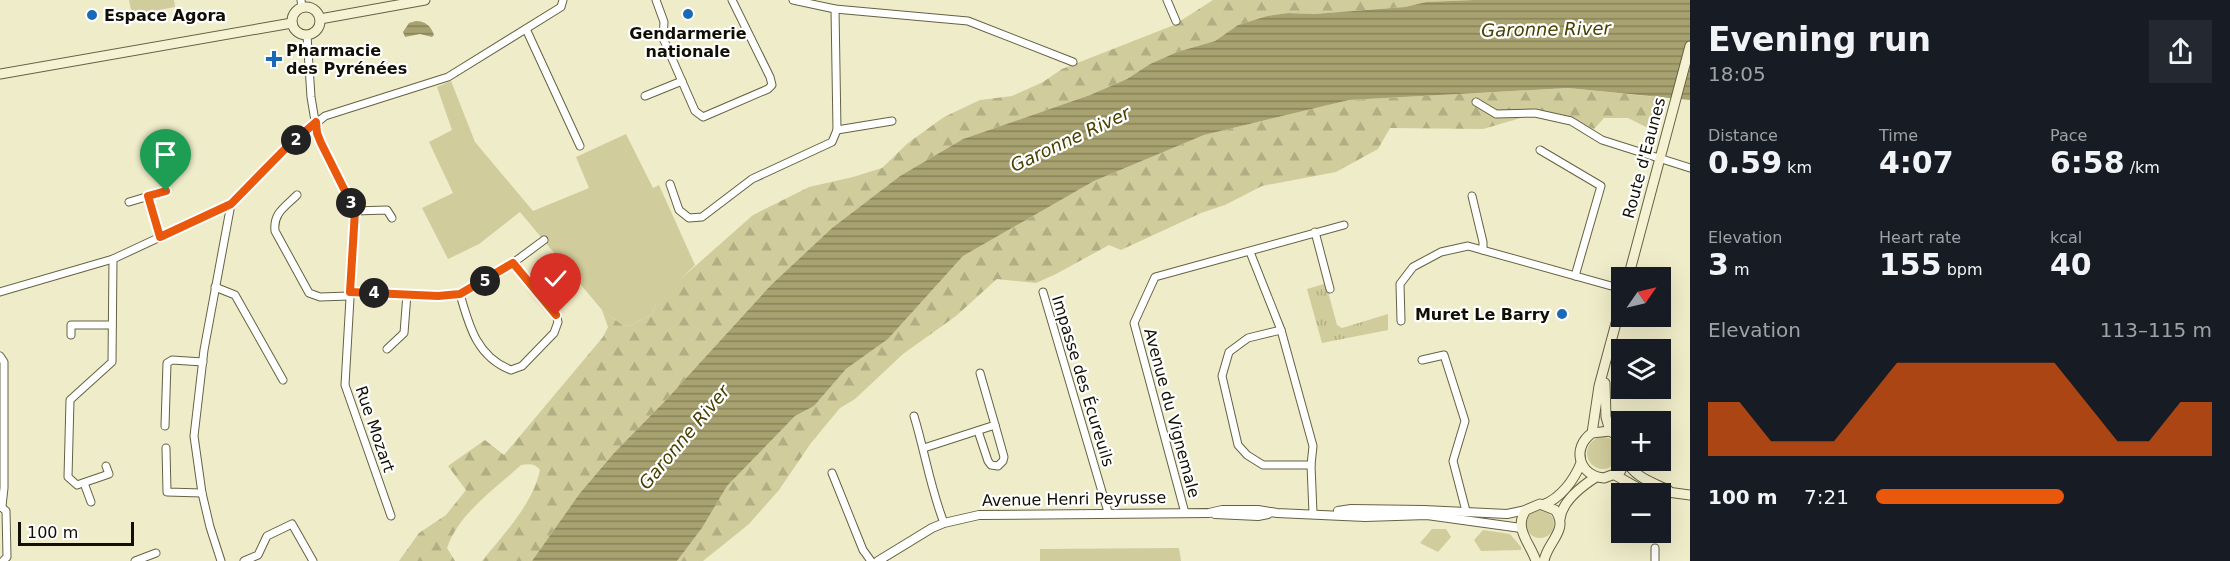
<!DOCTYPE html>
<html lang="en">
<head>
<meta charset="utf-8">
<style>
  body { margin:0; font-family:"DejaVu Sans",sans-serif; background:#242831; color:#f1f3f6; height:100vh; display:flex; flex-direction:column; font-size:22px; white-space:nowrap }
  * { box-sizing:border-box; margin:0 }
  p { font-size:20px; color:#9ea1a6 }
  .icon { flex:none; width:33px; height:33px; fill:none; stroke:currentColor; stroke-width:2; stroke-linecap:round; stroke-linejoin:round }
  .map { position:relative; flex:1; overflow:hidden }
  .drawer { display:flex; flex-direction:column; background:#171b24; width:540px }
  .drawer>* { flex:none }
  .needle { width:39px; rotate:56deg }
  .fabs { position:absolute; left:1611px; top:267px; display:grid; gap:12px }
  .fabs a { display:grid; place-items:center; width:60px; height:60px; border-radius:0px; background:#171b24; box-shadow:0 6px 24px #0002; font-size:30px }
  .scale { position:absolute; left:18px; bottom:15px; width:116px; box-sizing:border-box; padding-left:6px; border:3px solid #110f04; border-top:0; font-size:16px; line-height:21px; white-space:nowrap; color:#110f04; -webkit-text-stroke:4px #fff; paint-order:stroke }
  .pin { position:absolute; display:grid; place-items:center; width:51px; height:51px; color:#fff; margin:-62px -26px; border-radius:50% 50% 50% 0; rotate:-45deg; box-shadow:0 0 6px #0007 }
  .pin .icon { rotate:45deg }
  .km { position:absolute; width:30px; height:30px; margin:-15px; border-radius:50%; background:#222; color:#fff; font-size:16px; line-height:30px; text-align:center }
  .round { display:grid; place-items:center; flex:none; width:63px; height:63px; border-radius:0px; background:#242831 }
  .headline { display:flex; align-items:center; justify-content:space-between; height:102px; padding:0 18px }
  h1 { font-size:33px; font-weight:700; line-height:45px }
  .metrics { display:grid; grid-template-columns:repeat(3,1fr); gap:9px; height:102px; padding:6px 18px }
  .metrics div { display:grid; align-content:center }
  .metrics b { font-size:30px; font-weight:700 }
  .metrics small { font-size:16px; font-weight:400 }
  .metrics p { font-size:16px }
  .chart { height:168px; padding:12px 18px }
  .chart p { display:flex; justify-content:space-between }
  .chart svg { width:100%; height:108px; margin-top:6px; fill:#ea580c; opacity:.7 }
  ul { padding:0 18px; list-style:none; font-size:20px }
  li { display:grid; grid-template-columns:96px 72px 1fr; align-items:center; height:45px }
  li i { height:15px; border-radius:8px; background:#ea580c }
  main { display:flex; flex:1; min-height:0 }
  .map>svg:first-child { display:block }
  .grass { fill:#d1cc9b }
  .forest { fill:url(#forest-firs) }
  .park { fill:url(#park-tufts) }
  .water { fill:url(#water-rules) }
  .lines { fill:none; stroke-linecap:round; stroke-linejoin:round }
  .minor-casing { stroke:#656243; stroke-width:9 }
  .tertiary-casing { stroke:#656243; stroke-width:10 }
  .secondary-casing { stroke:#656243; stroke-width:11 }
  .minor { stroke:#fff; stroke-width:7 }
  .tertiary { stroke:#fff; stroke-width:8 }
  .secondary { stroke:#f5f2d3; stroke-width:9 }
  .route-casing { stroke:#fff; stroke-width:12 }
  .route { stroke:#ea580c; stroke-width:8 }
  .poi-dot { fill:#1a69b8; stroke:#fff; stroke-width:2 }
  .labels { text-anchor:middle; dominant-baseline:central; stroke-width:4.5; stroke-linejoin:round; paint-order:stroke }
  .poi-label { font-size:16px; font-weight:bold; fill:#110f04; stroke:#fff; text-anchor:start }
  .street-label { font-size:16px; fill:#110f04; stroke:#fff }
  .water-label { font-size:18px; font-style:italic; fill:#484100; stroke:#fff }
</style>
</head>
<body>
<main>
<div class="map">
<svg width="1690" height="561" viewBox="0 0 1690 561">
  <defs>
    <pattern id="forest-firs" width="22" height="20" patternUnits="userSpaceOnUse" patternTransform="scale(1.5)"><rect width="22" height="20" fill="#d1cc9b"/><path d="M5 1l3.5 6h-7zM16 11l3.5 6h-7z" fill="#b2ae84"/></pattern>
    <pattern id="park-tufts" width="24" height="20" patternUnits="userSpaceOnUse" patternTransform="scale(1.5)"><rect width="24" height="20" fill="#d1cc9b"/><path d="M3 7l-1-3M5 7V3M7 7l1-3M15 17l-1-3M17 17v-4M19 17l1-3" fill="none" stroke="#b2ae84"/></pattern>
    <pattern id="water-rules" width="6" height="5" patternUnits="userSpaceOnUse" patternTransform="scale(1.5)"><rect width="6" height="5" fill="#a8a270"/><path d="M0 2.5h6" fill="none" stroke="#87825a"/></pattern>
  </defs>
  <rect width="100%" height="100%" fill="#efecc9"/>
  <g class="grass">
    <path d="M 129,0 L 174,0 L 175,7 L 132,15 Z"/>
    <path d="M 451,81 L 475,142 L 533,211 L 589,188 L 576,157 L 626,134 L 653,188 L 659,185 L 695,265 L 655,305 L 653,314 L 631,325 L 624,326 L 602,310 L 520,212 L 479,244 L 448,259 L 422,208 L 453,193 L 429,142 L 452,130 L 437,87 Z"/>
    <circle cx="1603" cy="453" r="16"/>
    <circle cx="1540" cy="524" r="14"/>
    <path d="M 1432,529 L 1446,529 L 1451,537 L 1438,552 L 1420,543 Z"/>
    <path d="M 1483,530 L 1510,534 L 1521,547 L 1521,550 L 1481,551 L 1474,540 Z"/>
    <path d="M 1179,548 L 1181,561 L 1040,561 L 1040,549 Z"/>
  </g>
  <g class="forest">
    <path d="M 1213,0 L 1474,0 L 1426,2 L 1405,7 L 1314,14 L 1288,13 L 1267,16 L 1238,25 L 1215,41 L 1177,52 L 1150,64 L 1127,79 L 1090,95 L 963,139 L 900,176 L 832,228 L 771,285 L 666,400 L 614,453 L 580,493 L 532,561 L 482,561 C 503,535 533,504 540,470 C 535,463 529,464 521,465 C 494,490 459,513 447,548 L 455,561 L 399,561 L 419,533 L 446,515 L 466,490 L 448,466 L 485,440 L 504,455 L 603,337 L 608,327 L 602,310 L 624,326 L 631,325 L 653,314 L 655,305 L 666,292 L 753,215 L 809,187 L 853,177 L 882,168 L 908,143 L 944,117 L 980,100 L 1012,96 L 1043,82 L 1062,69 L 1174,25 Z"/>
    <path d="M 1568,88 L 1666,98 L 1658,133 L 1628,118 L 1604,118 L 1594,129 L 1564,116 L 1541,112 L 1483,129 L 1390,128 L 1378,149 L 1336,172 L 1262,186 L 1225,205 L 1201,213 L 1121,250 L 1109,245 L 1056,274 L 1036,283 L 997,279 L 956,316 L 903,354 L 855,399 L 840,408 L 811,443 L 779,490 L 749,524 L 703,561 L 677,561 L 702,528 L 727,486 L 795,416 L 814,406 L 846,369 L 888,339 L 963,256 L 1094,181 L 1204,135 L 1349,100 Z"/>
  </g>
  <path class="park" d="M 1325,281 L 1337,325 L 1342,328 L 1388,314 L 1388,330 L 1322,343 L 1307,289 L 1324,284 Z"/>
  <g class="water">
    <path d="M 1474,0 L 1690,0 L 1690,100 L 1568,88 L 1349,100 L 1204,135 L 1094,181 L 963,256 L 888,339 L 846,369 L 814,406 L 795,416 L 727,486 L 702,528 L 677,561 L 532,561 L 580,493 L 614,453 L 666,400 L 771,285 L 832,228 L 900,176 L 963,139 L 1090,95 L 1127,79 L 1150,64 L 1177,52 L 1215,41 L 1238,25 L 1267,16 L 1288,13 L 1314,14 L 1405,7 L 1426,2 Z"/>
    <path d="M 416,21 C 425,21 431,26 434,35 L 432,37 L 420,34 L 405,37 L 403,32 L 409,23 Z"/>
  </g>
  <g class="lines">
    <defs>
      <g id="minor">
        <path d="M 301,0 L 302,8"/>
        <path d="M 656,0 L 664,22 L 663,38 L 695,111 L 703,117 L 768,89 L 772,85 L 770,77 L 732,0"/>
        <path d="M 793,0 L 835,9 L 968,21 L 1073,62"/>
        <path d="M 1167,0 L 1176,21"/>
        <path d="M 526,29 L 580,146"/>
        <path d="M 307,35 L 311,97 L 317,133 L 355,211 L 345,385 L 391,516"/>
        <path d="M 645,96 L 682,81"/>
        <path d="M 1476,102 L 1496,114 L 1535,113 L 1571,121 L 1602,140 L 1690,168"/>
        <path d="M 837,130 L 892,121"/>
        <path d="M 1540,150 L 1601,186 L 1575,276"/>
        <path d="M 670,184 L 679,210 L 689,218 L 702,217 L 752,179 L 832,142 L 837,130 L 835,9"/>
        <path d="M 297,195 C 285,207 273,213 275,231 L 309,293 L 320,297 L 349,296"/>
        <path d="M 148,196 L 160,237"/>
        <path d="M 1472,196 L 1483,242 L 1483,250"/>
        <path d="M 129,202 L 166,191"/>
        <path d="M 355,211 L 387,210 L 392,218"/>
        <path d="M 1315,232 L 1330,289"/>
        <path d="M 1250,252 L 1281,330 L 1313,446 L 1311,465 L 1313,513"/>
        <path d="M 215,287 L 235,295 L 283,380"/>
        <path d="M 0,292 L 113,259 L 231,204 L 286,148 L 325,116 L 448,77 L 561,7 L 563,0"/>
        <path d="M 350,292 L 438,296 L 460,294 L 479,285 L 513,263 L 544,240"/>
        <path d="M 1043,292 L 1108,512"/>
        <path d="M 460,294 C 469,326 477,357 511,370 L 522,366 L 554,333 L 558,322 L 556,315 L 513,263"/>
        <path d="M 1401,321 L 1400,284 L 1413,267 L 1441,252 L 1468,246 L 1622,289"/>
        <path d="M 1281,330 L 1248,338 L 1229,352 L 1222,376 L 1238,445 L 1247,455 L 1263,465 L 1311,465"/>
        <path d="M 71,335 L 71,325 L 112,325"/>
        <path d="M 387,349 L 404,333 L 407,294"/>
        <path d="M 0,356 L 4,362 L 4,488 L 2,506"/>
        <path d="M 1422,360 L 1444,355 L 1465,421 L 1453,461 L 1466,511"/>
        <path d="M 914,416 C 925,452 930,487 944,523"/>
        <path d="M 165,426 L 167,363 L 172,360 L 203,362"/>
        <path d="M 978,431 L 988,461 L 991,465 L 998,466 L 1003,461 L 1004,457 L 995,425"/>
        <path d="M 166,448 L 167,492 L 202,493"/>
        <path d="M 924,448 L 995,425 L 980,373"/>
        <path d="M 106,466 L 109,474 L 77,485 L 68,477 L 70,400 L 112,362 L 113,259"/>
        <path d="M 832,473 L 863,550 L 871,561"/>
        <path d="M 84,483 L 91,502"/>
        <path d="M 0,506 L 6,511 L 7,557 L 3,561"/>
        <path d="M 1185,513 L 1134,323 L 1155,277 L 1344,225"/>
        <path d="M 135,561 L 156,553"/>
        <path d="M 221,561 L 210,527 L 202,493 L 194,436 L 204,350 L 231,204"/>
        <path d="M 244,561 L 258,555 L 267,536 L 292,524 L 313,561"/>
        <path d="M 1655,561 L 1655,548"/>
      </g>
      <g id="tertiary">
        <path d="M 1338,511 L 1351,509 L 1424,510 L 1507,514 L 1526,510"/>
        <path d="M 1215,514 L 1258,516 L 1268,514"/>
        <path d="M 878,561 L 932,528 L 944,523 L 979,515 L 1209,513 L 1222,510 L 1258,510 L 1277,513 L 1365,517 L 1427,515 L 1521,528"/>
      </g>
      <g id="secondary">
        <circle cx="306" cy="21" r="14"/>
        <path d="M 320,19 L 425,0"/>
        <path d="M 0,74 L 292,23"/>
        <path d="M 1628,278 L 1690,46"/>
        <path d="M 1605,383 L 1606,417 L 1610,431"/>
        <path d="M 1592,433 L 1599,386 L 1622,301"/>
        <path d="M 1622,439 L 1610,431 L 1592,433 C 1571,448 1579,476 1604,478 L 1620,472 L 1626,460"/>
        <path d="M 1626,460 C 1635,478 1652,482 1668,490"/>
        <path d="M 1615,475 L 1638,488 L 1690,495"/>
        <path d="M 1543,505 C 1561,498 1574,480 1581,463"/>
        <path d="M 1560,519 C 1562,501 1582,486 1596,477"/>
        <path d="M 1536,561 C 1530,543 1513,528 1526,510 L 1540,504 L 1555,510 C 1570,530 1547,542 1544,561"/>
      </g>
    </defs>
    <use href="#minor" class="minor-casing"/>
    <use href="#tertiary" class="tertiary-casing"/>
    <use href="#secondary" class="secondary-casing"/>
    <use href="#minor" class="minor"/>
    <use href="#tertiary" class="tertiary"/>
    <use href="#secondary" class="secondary"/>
  </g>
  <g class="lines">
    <defs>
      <path id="route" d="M 166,191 L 148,196 L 160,237 L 231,204 L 286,148 L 316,122 L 317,133 L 321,143 L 355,211 L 350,292 L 438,296 L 460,294 L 513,263 L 556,315"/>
    </defs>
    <use href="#route" class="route-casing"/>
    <use href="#route" class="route"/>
  </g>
  <g class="poi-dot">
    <circle cx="688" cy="14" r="6"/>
    <circle cx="92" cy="15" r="6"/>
    <path d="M271 50h6v6h6v6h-6v6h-6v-6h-6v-6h6z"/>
    <circle cx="1562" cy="314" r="6"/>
  </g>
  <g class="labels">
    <g class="poi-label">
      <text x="104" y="15">Espace Agora</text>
      <text x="688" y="33" text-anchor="middle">Gendarmerie<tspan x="688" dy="18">nationale</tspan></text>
      <text x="286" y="50">Pharmacie<tspan x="286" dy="18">des Pyrénées</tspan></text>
      <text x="1550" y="314" text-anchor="end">Muret Le Barry</text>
    </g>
    <g class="street-label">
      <text transform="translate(1644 158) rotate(-75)">Route d'Eaunes</text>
      <text transform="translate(1083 381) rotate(73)">Impasse des Écureuils</text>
      <text transform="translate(1172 413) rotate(75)">Avenue du Vignemale</text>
      <text transform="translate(375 429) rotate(71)">Rue Mozart</text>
      <text transform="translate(1074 499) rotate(-1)">Avenue Henri Peyrusse</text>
    </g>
    <g class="water-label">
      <text transform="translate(1546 29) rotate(-1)">Garonne River</text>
      <text transform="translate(1070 139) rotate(-25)">Garonne River</text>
      <text transform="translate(684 437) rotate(-50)">Garonne River</text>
    </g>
  </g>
</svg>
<div class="fabs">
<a><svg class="needle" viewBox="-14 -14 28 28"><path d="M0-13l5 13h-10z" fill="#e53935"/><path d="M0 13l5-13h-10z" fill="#9ea1a6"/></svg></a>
<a><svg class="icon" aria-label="layers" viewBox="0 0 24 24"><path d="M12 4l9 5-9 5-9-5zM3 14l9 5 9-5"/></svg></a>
<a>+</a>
<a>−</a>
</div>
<div class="scale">100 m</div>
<div class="pin" style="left:166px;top:191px;background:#1e9e55"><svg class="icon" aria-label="arrive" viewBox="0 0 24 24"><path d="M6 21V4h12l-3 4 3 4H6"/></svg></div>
<div class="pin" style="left:556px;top:315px;background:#d93025"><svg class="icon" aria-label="check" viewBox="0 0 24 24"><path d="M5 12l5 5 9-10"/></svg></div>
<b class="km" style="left:296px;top:140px">2</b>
<b class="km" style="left:351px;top:203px">3</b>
<b class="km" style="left:374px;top:293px">4</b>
<b class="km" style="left:485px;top:281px">5</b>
</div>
<section class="drawer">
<div class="headline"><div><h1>Evening run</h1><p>18:05</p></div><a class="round"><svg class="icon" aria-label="share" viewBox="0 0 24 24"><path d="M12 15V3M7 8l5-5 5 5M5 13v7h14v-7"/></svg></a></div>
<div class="metrics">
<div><p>Distance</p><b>0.59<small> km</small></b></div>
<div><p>Time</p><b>4:07</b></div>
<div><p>Pace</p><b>6:58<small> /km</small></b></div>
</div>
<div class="metrics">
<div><p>Elevation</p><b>3<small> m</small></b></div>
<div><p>Heart rate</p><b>155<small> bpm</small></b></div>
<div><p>kcal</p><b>40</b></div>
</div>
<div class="chart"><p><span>Elevation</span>113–115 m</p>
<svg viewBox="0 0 160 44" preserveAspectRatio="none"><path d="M0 44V22L10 22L20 38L30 38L40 38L50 22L60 6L70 6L80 6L90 6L100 6L110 6L120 22L130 38L140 38L150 22L160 22V44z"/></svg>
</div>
<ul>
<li><b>100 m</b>7:21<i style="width:56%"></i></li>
</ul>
</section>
</main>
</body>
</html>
